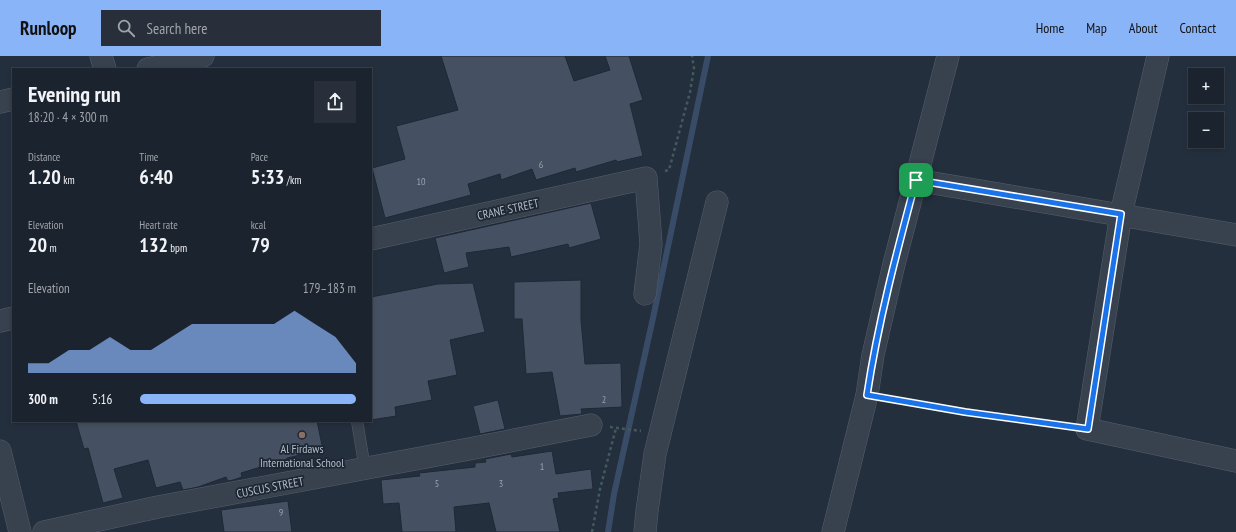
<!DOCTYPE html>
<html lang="en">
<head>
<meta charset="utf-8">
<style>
  body { margin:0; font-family:"PT Sans Narrow",sans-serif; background:#282f3a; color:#f1f3f6; height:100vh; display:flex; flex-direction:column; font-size:15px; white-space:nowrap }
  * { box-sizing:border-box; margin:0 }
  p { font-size:13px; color:#a0a4aa }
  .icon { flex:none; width:22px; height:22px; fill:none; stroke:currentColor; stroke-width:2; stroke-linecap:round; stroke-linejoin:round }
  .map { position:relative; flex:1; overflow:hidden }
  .side { position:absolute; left:12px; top:12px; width:360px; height:354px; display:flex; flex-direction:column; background:#1b232e; border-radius:0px; box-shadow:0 2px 6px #0003,0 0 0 1px #39404a }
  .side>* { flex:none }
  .fabs { position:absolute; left:1188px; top:12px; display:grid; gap:8px }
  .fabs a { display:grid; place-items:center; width:36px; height:36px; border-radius:0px; background:#1b232e; box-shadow:0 2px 6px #0003,0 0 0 1px #39404a; font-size:20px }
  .pin { position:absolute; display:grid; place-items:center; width:34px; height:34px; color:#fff; margin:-17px; border-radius:8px; box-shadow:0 2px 6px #0006 }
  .round { display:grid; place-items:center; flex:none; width:42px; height:42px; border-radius:0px; background:#282f3a }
  .head { display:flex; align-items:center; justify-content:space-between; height:68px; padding:0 16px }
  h1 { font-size:22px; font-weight:800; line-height:30px }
  .stats { display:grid; grid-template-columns:repeat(3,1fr); gap:6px; height:68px; padding:4px 16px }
  .stats div { display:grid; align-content:center }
  .stats b { font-size:20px; font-weight:800 }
  .stats small { font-size:11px; font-weight:400 }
  .stats p { font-size:11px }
  .chart { height:112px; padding:8px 16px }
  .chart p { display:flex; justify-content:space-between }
  .chart svg { width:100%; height:72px; margin-top:4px; fill:#8ab4f8; opacity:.7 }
  ul { padding:0 16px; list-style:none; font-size:13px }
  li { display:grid; grid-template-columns:64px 48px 1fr; align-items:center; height:30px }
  li i { height:10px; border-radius:5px; background:#8ab4f8 }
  header { display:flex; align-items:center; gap:24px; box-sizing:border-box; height:56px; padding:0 20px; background:#8ab4f8; color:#111 }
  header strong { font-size:19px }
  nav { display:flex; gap:22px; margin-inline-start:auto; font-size:14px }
  .search { width:280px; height:36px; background:#282f3a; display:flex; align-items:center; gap:10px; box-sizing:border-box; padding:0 14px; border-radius:0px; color:#a0a4aa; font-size:15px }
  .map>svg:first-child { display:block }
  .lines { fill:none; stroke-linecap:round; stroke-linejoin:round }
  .stream { stroke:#394c67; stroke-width:6 }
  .building { fill:#455162; stroke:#1f2835 }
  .lane-casing { stroke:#565f6c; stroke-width:12 }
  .street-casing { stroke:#565f6c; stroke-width:23 }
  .path { stroke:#44595c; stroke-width:2.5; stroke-dasharray:3 3; stroke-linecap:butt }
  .lane { stroke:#38414e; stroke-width:11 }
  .street { stroke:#38414e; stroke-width:22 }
  .route-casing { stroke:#fff; stroke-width:8 }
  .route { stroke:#1a73e8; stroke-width:5 }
  .education-dot { fill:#8d6e63; stroke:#1d2633; stroke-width:1.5 }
  .labels { text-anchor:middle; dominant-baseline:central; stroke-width:3.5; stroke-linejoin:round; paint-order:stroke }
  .number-label { font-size:10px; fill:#98a1af }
  .street-label { font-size:12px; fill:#b4bcc9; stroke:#1d2633 }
  .poi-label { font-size:12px; fill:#b4bcc9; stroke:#1d2633 }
</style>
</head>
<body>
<header>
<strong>Runloop</strong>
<div class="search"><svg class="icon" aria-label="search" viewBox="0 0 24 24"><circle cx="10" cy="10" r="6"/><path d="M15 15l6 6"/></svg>Search here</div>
<nav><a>Home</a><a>Map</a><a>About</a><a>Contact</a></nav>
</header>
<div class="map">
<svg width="1236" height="476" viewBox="0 0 1236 476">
  <rect width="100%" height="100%" fill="#242f3e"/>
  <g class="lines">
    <path class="stream" d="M 608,476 L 614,438 L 653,262 L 708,0"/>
  </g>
  <g class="building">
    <path d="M 441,0 L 565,0 L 574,25 L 610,14 L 605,0 L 629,0 L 643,44 L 630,48 L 643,100 L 617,106 L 616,104 L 576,116 L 575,112 L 536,124 L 532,113 L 501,124 L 500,118 L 468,128 L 471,139 L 385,162 L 372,112 L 405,103 L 396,70 L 458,54 Z"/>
    <path d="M 591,147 L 601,183 L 569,192 L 568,188 L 511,201 L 509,191 L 466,197 L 469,211 L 444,217 L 435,182 Z"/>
    <path d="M 581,224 L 581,264 L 585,308 L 621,307 L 622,351 L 581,353 L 582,358 L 560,360 L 552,316 L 526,318 L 522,263 L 514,263 L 514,226 Z"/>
    <path d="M 473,227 L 485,276 L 450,284 L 457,319 L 428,325 L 432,344 L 395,351 L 396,360 L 371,364 L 371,241 L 438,228 Z"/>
    <path d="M 498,344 L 505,373 L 480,378 L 473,350 Z"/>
    <path d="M 76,365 L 317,365 L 323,394 L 287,402 L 287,403 L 241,417 L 242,421 L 233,424 L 228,425 L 226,421 L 198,431 L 183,434 L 180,426 L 156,432 L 148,404 L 114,413 L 123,442 L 103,447 L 88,392 L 84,393 Z"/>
    <path d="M 552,395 L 556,418 L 591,413 L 593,433 L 558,437 L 559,442 L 553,443 L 560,476 L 496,476 L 489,447 L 454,451 L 456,476 L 402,476 L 399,447 L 383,448 L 381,424 L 420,420 L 419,417 L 475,411 L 475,407 L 486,406 L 485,403 L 511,398 L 512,401 Z"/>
    <path d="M 288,445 L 292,476 L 224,476 L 221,454 Z"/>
  </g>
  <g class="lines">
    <defs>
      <path id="lane" d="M 357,365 L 365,413"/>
      <g id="street">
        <path d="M 101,0 L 105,13"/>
        <path d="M 1158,0 L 1121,158 L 1087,373 L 1236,405"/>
        <path d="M 148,13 L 203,0"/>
        <path d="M 0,46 L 13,43"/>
        <path d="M 916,124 L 1236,179"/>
        <path d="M 371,183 L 646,122 L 651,188 L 645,238"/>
        <path d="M 0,265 L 13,262"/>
        <path d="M 0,395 L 20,476"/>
        <path d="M 44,476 L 158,451 L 469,393 L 591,369"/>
        <path d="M 645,476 L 647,455 L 655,398 L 717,146"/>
        <path d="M 833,476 L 867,339 L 873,299 L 894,208 L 948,0"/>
      </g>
    </defs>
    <use href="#lane" class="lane-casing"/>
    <use href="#street" class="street-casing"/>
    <g class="path">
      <path d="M 665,115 L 669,114 L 690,36 L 694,12 L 692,0"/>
      <path d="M 887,343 L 1068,371"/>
      <path d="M 610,371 L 641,375"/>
      <path d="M 592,476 L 600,433 L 616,372"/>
    </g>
    <use href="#lane" class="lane"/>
    <use href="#street" class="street"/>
  </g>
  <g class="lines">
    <defs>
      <path id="route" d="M 916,124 L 1121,158 L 1088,373 L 965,356 L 867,339 C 878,266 897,195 916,124 Z"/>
    </defs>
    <use href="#route" class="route-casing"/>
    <use href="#route" class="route"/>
  </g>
  <circle class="education-dot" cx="302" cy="379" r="4"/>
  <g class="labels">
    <g class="number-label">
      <text x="541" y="108">6</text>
      <text x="421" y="125">10</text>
      <text x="604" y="343">2</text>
      <text x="542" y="410">1</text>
      <text x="437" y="427">5</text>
      <text x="501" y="427">3</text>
      <text x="281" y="456">9</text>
    </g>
    <g class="street-label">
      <text transform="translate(508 153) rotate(-12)">CRANE STREET</text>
      <text transform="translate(270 431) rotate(-11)">CUSCUS STREET</text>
    </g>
    <g class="poi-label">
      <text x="302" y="392">Al Firdaws<tspan x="302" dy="14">International School</tspan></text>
    </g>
  </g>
</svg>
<div class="fabs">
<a>+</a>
<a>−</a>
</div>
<div class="pin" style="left:916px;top:124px;background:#1e9e55"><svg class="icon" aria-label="arrive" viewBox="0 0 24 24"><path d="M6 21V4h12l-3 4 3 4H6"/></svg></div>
<section class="side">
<div class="head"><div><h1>Evening run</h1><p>18:20 · 4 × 300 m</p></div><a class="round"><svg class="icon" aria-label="share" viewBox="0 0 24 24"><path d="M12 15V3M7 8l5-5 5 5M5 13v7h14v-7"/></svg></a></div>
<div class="stats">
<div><p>Distance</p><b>1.20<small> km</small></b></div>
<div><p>Time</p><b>6:40</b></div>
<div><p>Pace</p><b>5:33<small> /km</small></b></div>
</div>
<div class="stats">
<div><p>Elevation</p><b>20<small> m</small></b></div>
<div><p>Heart rate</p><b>132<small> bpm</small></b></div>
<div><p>kcal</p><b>79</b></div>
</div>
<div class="chart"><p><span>Elevation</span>179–183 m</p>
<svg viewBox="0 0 160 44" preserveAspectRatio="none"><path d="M0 44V38L10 38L20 30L30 30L40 22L50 30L60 30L70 22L80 14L90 14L100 14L110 14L120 14L130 6L140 14L150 22L160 38V44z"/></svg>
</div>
<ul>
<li><b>300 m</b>5:16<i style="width:100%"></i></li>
</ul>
</section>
</div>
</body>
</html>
